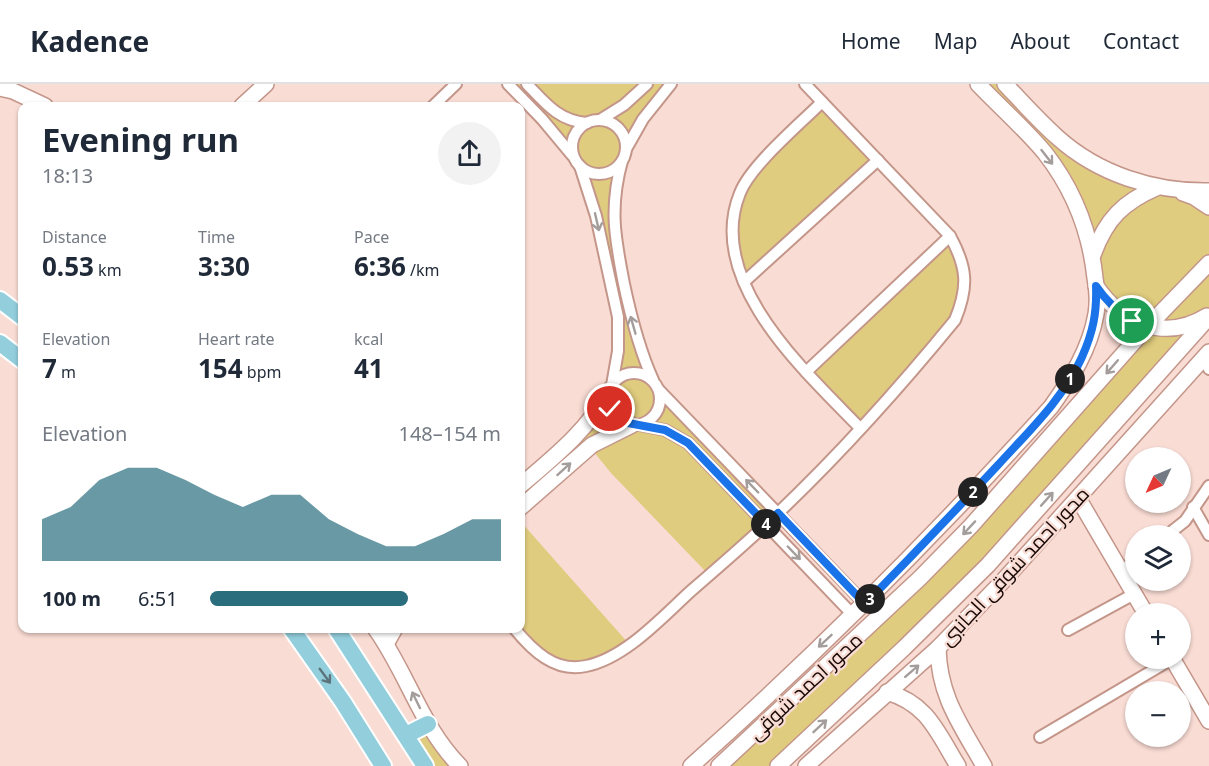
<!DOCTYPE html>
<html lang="en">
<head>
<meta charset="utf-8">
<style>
  body { margin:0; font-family:"Noto Sans",Cairo,sans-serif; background:#f2f2f3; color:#1f2937; height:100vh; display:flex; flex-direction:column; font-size:22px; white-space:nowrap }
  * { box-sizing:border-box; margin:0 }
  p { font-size:20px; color:#747a83 }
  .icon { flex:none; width:33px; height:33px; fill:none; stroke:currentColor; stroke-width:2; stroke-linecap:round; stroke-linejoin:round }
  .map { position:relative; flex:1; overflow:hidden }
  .panel { position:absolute; left:18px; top:18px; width:507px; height:531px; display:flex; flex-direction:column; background:#fff; border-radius:12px; box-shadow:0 2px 4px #0004 }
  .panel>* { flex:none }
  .needle { width:39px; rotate:226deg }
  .controls { position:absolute; left:1125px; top:363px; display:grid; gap:12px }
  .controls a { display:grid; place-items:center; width:66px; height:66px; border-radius:50%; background:#fff; box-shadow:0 2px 4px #0004; font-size:30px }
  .pin { position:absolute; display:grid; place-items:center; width:51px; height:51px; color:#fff; margin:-26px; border:3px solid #fff; border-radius:50%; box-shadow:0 2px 6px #0007 }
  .km { position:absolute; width:30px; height:30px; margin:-15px; border-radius:50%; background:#222; color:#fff; font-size:16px; line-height:30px; text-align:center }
  .round { display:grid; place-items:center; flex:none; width:63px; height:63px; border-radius:32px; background:#f2f2f3 }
  .overview { display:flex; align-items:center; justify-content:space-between; height:102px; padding:0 24px }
  h1 { font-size:33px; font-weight:700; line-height:45px }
  .stats { display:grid; grid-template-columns:repeat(3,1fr); gap:9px; height:102px; padding:6px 24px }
  .stats div { display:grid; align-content:center }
  .stats b { font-size:26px; font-weight:700 }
  .stats small { font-size:16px; font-weight:400 }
  .stats p { font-size:16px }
  .chart { height:168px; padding:12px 24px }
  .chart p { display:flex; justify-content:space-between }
  .chart svg { width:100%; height:108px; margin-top:6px; fill:#2a6e7e; opacity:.7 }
  ul { padding:0 24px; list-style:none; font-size:20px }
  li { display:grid; grid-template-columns:96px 72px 1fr; align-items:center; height:45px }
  li i { height:15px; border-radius:8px; background:#2a6e7e }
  header { display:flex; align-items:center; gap:36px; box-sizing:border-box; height:84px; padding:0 30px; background:#fff; border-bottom:2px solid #e0e1e3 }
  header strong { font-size:28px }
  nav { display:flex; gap:33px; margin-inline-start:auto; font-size:21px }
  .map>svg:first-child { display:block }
  .green { fill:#e0cc7e }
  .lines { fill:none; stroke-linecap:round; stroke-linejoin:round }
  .street-casing { stroke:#c4968a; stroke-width:14 }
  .secondary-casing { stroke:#c4968a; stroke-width:18 }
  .primary-casing { stroke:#fff; stroke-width:20 }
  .street { stroke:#fff; stroke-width:10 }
  .secondary { stroke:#fff; stroke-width:15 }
  .primary { stroke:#93cedc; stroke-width:16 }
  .oneway { stroke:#a39d9b }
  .oneway2 { stroke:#5c757c }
  .route-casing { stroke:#fff; stroke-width:12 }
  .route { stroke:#1a73e8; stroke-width:8 }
  .labels { text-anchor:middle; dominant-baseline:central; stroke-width:4.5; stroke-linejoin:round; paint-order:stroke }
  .street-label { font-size:20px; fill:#180906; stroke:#f9dcd4 }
</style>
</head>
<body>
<header>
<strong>Kadence</strong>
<nav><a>Home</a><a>Map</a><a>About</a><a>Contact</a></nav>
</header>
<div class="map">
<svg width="1209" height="682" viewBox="0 0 1209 682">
  <rect width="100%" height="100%" fill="#f9dcd4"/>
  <g class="green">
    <path d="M 508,0 L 671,0 L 626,65 L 622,77 L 614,149 L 653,296 L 659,306 L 778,429 L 709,491 L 611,389 L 590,363 L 521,424 L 521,402 L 612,301 L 618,233 L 577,78 Z"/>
    <path d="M 978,0 L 1005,0 L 1080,71 L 1209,123 L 1209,233 L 988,481 L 778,682 L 719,682 L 932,483 L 1147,243 L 1106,216 L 1075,116 Z"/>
    <path d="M 822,18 L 878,76 L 744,198 L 733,152 L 740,108 Z"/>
    <path d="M 950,152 L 965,193 L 955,236 L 860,344 L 806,288 Z"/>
    <path d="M 521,438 L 629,560 L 584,583 L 542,574 L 520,544 Z"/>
    <path d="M 428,640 L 460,682 L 423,682 L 406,651 Z"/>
  </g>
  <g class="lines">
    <defs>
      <g id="street">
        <path d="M 508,0 L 542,35 L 572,71"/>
        <path d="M 527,0 C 545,19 559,37 587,39"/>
        <path d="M 822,18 C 799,41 751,81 740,109 C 704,197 806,288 860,344"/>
        <path d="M 433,22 L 456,0"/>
        <path d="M 600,36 L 624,21 L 647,0"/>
        <circle cx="599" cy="63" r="27"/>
        <path d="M 626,65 L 643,35 L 671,0"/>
        <path d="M 622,77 C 609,124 615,154 624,200 C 631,233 639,265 653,296"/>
        <path d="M 580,82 L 596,132 L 618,233 L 618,267 L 612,301"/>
        <path d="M 744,198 L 878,76"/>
        <path d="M 1203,274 L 1209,285"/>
        <path d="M 806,288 L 950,152"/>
        <circle cx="634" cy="315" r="26"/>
        <path d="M 659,306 L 865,520"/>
        <path d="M 639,341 L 665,346 L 688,359 L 853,531"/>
        <path d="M 1193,423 L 1209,451"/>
        <path d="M 1166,452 L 1185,437 L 1209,402"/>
        <path d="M 1121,487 L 1136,476"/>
        <path d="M 514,544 C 532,566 555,589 586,582 C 626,574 663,532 692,506 C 721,481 750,456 777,430 C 839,371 901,302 955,236 C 969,202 967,183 950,152 L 805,0"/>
        <path d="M 1068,546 L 1134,510"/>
        <path d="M 1040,653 L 1172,575"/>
      </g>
      <g id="secondary">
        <path d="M 1005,0 C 1022,18 1039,37 1057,53 C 1098,90 1154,108 1209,107"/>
        <path d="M 0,4 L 13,7 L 45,22"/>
        <path d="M 242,22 L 266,0"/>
        <path d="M 1183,109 L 1194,113 L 1209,123"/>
        <path d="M 1093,171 C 1106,135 1123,118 1158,103"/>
        <path d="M 1096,202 C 1122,240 1165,258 1207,232"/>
        <path d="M 520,402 C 554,373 588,346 610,306"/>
        <path d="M 1078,414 L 1146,530"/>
        <path d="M 520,424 L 592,361 L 632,341"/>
        <path d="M 375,544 C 407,588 421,643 460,682"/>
        <path d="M 386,560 L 395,544"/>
        <path d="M 938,564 C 939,613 961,641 984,682"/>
        <path d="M 1172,574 L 1209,637"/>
        <path d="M 887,608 C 928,620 937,648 958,682"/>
        <path d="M 691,682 C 818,569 937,449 1051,323 C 1071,295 1090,265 1096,230 C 1098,219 1097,205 1095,194 C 1090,147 1074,106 1045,69 C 1025,45 1000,23 978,0"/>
        <path d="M 719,682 L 920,494 L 971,442 L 1148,242 L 1209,179"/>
        <path d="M 778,682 L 904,564 L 988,481 L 1209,233"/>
        <path d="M 806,682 L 938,564 L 1002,498 L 1209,268"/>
      </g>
      <g id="primary">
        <path d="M 0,216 L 22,233"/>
        <path d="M 0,259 L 22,276"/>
        <path d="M 291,544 L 343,618 L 383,682"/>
        <path d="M 336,544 L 425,682"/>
        <path d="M 406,651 L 428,640"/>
      </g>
    </defs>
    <use href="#street" class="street-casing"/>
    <use href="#secondary" class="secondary-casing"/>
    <use href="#primary" class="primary-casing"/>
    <use href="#street" class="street"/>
    <use href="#secondary" class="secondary"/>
    <use href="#primary" class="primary"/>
  </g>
  <defs><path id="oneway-shaft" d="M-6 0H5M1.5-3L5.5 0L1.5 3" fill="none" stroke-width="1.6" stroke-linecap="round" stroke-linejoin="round" transform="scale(1.5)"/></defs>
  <g class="oneway">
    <use href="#oneway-shaft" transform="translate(1047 73) rotate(52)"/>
    <use href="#oneway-shaft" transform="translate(597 138) rotate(77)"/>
    <use href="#oneway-shaft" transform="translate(633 241) rotate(-106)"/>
    <use href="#oneway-shaft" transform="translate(1112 283) rotate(131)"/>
    <use href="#oneway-shaft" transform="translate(564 385) rotate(-42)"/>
    <use href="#oneway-shaft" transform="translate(752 402) rotate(-134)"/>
    <use href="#oneway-shaft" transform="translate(1047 415) rotate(-48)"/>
    <use href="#oneway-shaft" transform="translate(969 444) rotate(133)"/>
    <use href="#oneway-shaft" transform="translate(794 469) rotate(46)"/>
    <use href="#oneway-shaft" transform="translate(825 557) rotate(137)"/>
    <use href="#oneway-shaft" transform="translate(912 587) rotate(-41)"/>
    <use href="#oneway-shaft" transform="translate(416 616) rotate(-116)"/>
    <use href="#oneway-shaft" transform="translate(820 642) rotate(-43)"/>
  </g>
  <use class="oneway2" href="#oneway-shaft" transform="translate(325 592) rotate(54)"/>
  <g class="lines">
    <defs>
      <path id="route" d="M 610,325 L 616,333 L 623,338 L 665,346 L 688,359 L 766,440 L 778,429 L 865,520 C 910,474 954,428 998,381 C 1029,347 1063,315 1082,273 C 1093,248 1097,229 1096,202 C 1106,217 1117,227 1132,237"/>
    </defs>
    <use href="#route" class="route-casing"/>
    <use href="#route" class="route"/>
  </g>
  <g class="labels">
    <g class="street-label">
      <text transform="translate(1014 482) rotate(-47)">محور احمد شوقى الجانبى</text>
      <text transform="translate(805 602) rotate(-43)">محور احمد شوقى</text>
    </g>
  </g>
</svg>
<div class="controls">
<a><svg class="needle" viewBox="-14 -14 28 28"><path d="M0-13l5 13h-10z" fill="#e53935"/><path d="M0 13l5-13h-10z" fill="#747a83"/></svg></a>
<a><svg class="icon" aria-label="layers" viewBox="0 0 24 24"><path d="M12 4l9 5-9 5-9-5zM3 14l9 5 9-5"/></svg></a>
<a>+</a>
<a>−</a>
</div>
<div class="pin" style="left:1132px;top:237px;background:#1e9e55"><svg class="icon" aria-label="arrive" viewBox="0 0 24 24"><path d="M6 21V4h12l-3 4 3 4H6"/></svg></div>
<div class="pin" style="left:610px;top:325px;background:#d93025"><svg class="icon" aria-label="check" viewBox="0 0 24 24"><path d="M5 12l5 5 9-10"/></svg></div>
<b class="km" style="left:1070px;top:295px">1</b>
<b class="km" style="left:973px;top:408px">2</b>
<b class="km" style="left:870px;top:515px">3</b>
<b class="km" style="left:766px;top:440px">4</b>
<section class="panel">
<div class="overview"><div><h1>Evening run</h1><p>18:13</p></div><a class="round"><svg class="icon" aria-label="share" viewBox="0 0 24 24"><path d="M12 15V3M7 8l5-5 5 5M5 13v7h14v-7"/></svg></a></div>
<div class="stats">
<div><p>Distance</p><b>0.53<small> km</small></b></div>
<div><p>Time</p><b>3:30</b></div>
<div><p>Pace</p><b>6:36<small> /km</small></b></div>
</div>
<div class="stats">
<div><p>Elevation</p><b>7<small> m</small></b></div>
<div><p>Heart rate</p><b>154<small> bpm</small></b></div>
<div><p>kcal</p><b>41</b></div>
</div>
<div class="chart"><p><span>Elevation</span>148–154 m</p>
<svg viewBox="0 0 160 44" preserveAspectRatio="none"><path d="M0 44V27L10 22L20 11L30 6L40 6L50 11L60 17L70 22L80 17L90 17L100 27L110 33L120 38L130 38L140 33L150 27L160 27V44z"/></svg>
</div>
<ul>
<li><b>100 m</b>6:51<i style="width:68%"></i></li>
</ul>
</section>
</div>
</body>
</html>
